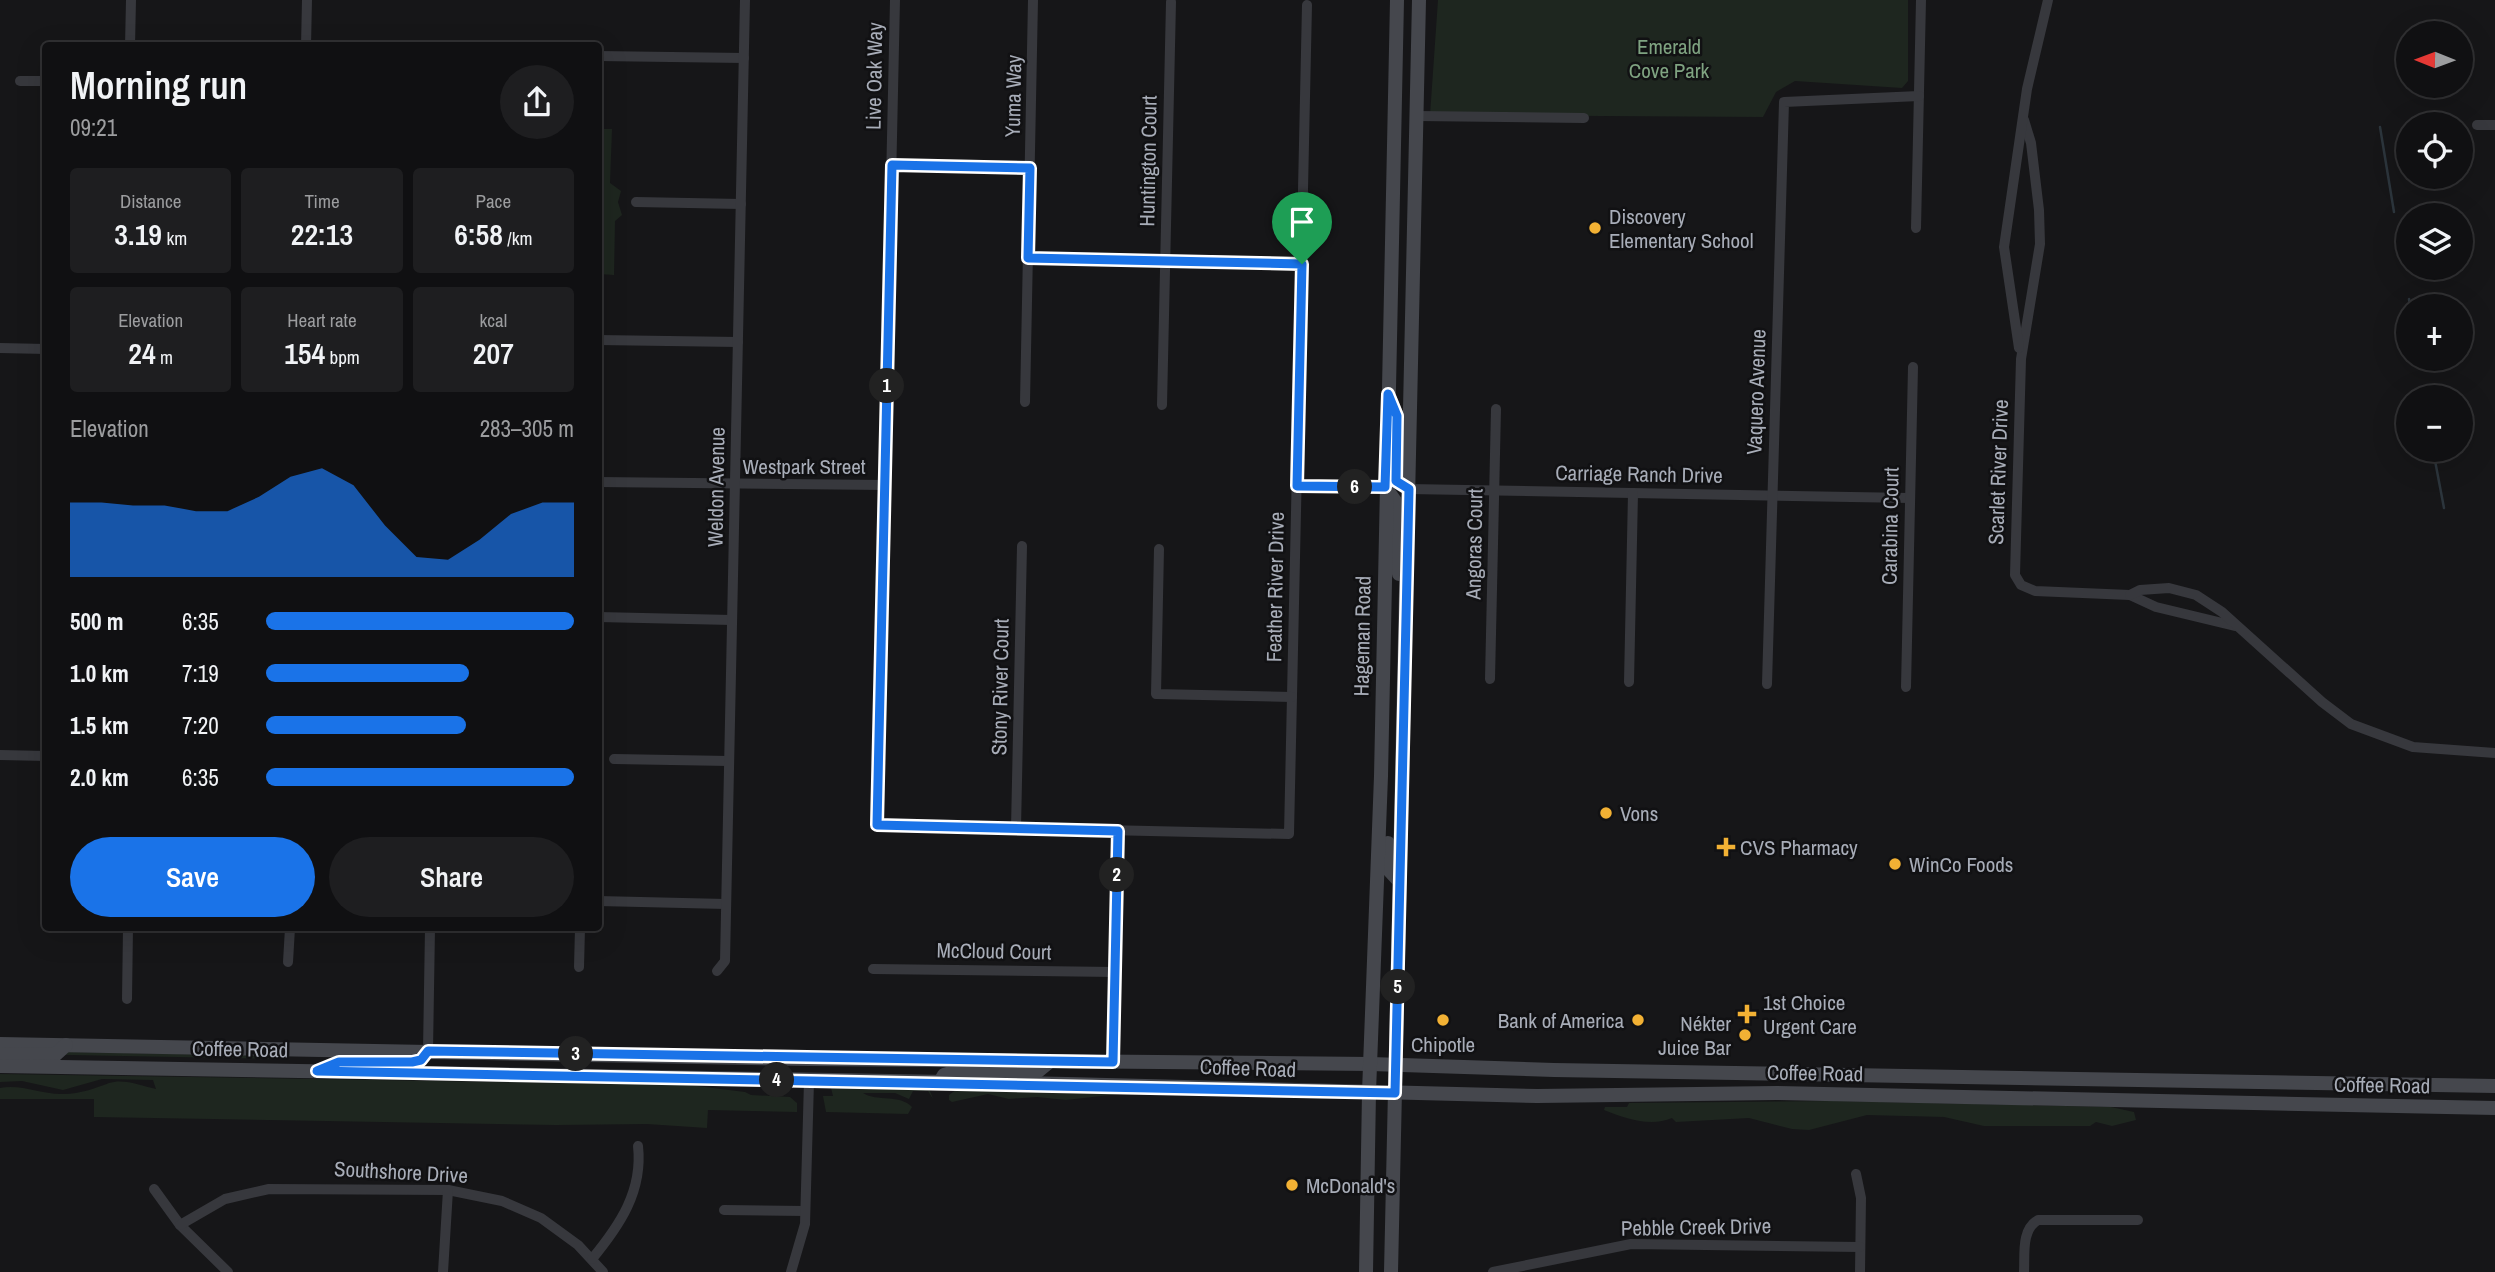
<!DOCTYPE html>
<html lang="en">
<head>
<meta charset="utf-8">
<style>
  body { margin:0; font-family:"Archivo Narrow",sans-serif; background:#1e1e20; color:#f1f3f6; height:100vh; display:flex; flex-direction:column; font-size:26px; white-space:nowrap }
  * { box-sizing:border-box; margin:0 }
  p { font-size:23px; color:#9c9d9f }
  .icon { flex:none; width:38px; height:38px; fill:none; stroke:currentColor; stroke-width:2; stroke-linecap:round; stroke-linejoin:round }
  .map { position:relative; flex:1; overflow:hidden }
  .drawer { position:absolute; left:42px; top:42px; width:560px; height:889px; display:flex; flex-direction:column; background:#101012; border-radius:7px; box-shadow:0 7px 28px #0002,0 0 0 2px #303032 }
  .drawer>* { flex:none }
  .needle { width:46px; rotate:271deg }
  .tools { position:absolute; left:2396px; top:21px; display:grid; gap:14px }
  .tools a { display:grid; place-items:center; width:77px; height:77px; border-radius:50%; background:#101012; box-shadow:0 7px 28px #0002,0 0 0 2px #303032; font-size:35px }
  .pin { position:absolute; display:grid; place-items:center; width:60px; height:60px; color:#fff; margin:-72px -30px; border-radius:50% 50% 50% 0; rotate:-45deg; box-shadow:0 0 7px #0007 }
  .pin .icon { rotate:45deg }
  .km { position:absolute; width:35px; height:35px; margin:-18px; border-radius:50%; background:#222; color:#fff; font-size:19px; line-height:35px; text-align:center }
  .round { display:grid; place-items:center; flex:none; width:74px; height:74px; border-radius:37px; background:#1e1e20 }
  .summary { display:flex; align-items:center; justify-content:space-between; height:119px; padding:0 28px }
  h1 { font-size:38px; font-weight:600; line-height:52px }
  .figures { display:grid; grid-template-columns:repeat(3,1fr); gap:10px; height:119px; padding:7px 28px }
  .figures div { display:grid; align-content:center; border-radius:7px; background:#1e1e20; text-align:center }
  .figures b { font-size:30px; font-weight:600 }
  .figures small { font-size:19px; font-weight:400 }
  .figures p { font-size:19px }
  .chart { height:196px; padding:14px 28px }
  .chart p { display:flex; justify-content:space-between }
  .chart svg { width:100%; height:126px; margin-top:7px; fill:#1a73e8; opacity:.7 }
  .cta { display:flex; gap:14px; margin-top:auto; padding:14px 28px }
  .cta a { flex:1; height:80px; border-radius:42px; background:#1a73e8; color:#fff; font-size:28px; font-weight:600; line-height:80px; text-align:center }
  .cta a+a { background:#1e1e20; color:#f1f3f6 }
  ul { padding:0 28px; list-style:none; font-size:23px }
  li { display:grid; grid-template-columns:112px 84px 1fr; align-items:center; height:52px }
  li i { height:18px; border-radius:9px; background:#1a73e8 }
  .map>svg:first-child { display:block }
  .green { fill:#1e261f }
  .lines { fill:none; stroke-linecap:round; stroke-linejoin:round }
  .stream { stroke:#2c353c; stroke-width:2.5 }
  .minor { stroke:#37383d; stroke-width:10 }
  .secondary { stroke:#45474d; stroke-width:14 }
  .route-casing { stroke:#fff; stroke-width:14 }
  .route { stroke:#1a73e8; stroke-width:9 }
  .poi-dot { fill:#f2b134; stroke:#111113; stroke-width:2.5 }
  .labels { text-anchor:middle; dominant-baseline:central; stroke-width:5; stroke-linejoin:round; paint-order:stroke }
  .park-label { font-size:21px; fill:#7fa381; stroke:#111113 }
  .street-label { font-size:21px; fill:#a8adb8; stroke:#111113 }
  .poi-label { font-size:21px; fill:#a8adb8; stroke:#111113; text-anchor:start }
</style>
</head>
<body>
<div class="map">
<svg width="2495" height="1272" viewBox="0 0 2495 1272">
  <rect width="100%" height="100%" fill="#161618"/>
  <g class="green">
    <path d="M 1438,0 L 1908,0 L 1908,81 L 1902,88 L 1795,81 L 1776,92 L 1763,117 L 1430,115 Z"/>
    <path d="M 599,129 L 612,129 L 610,183 L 621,191 L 618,202 L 622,215 L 615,221 L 614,275 L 599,274 Z"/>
    <path d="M 18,1051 L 284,1056 L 284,1059 L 18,1054 Z"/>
    <path d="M 0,1074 L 689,1085 L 745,1092 L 751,1095 L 790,1097 L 797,1103 L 797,1112 L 708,1110 L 707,1128 L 647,1124 L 556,1125 L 94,1117 L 94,1099 L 0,1099 L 0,1088 C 23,1084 41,1095 64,1094 C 80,1094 96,1088 109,1083 C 123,1078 143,1086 156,1089 L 153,1080 L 102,1079 L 63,1090 L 22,1081 L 0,1082 Z"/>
    <path d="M 831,1088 L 924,1089 L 930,1091 L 933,1099 L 928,1091 L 913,1091 L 909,1099 L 895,1093 L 863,1093 C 877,1102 900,1094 912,1107 L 908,1114 L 826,1112 L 823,1096 L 833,1096 Z"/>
    <path d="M 956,1090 L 1119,1094 L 1066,1100 L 1037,1097 L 1009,1099 L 988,1094 L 952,1102 L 949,1100 L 949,1095 Z"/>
    <path d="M 1832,1101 L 2111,1107 L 2134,1112 L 2136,1120 L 2112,1126 L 2096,1122 L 2090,1126 L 1984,1126 L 1944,1117 L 1867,1115 L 1809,1130 L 1792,1129 L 1749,1118 L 1676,1122 L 1672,1118 C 1651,1127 1626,1119 1604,1110 L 1605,1107 L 1627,1107 L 1629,1103 Z"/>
  </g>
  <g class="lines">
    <g class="stream">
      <path d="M 2380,127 L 2394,212"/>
      <path d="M 2409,299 L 2410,306"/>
      <path d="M 2433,450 L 2444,508"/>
    </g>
    <g class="minor">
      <path d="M 895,0 L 877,825 L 1289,834 L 1307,5"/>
      <path d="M 130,46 L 131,0"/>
      <path d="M 306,46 L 307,0"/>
      <path d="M 598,56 L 744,58"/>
      <path d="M 20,81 L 46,81"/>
      <path d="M 1417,116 L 1584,118"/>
      <path d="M 2024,120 L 2031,143 L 2039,210 L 2040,244 L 2021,359 L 2015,575 L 2021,585 L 2035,591 L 2130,595 L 2156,607 L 2235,626"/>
      <path d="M 2477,125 L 2495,125"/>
      <path d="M 892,165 L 1030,168"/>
      <path d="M 636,202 L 741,204"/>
      <path d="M 1916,228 L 1921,0"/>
      <path d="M 1029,258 L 1302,264"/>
      <path d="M 598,340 L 738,342"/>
      <path d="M 0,348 L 46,349"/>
      <path d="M 2019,348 L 2004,247 L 2027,89 L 2048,0"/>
      <path d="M 1025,402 L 1033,0"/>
      <path d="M 1162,405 L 1171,2"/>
      <path d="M 598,482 L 884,485"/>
      <path d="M 1297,487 L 1385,487"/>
      <path d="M 1408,489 L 1910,498"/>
      <path d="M 1159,549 L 1156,694 L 1292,697"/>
      <path d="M 2130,595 L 2140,590 L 2169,588 L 2196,595 L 2222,612 L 2322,702 L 2351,724 L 2413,747 L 2495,753"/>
      <path d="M 598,617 L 732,620"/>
      <path d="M 1490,679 L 1496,409"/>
      <path d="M 1629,682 L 1633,493"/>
      <path d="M 1767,684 L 1784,102 L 1919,96"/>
      <path d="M 1906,687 L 1913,367"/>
      <path d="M 0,755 L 46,756"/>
      <path d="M 614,759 L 729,761"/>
      <path d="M 1016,828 L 1022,546"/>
      <path d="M 598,901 L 726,904"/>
      <path d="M 288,962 L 290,928"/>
      <path d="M 579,967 L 580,928"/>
      <path d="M 873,969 L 1115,972"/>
      <path d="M 717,971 L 725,961 L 745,0"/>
      <path d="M 127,999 L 128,928"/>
      <path d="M 1113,1062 L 1118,831"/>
      <path d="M 320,1070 L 339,1061 L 412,1062 L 421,1060 L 428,1051 L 430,928"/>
      <path d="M 1856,1174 L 1861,1198 L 1860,1272"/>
      <path d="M 154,1189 L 180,1225 L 228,1272"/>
      <path d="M 724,1210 L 805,1211"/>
      <path d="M 180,1225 L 225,1199 L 269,1189 L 448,1190 L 502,1201 L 541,1218 L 578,1245 L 603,1272"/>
      <path d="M 592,1259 C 620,1225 643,1191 638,1146"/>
      <path d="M 443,1272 L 448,1190"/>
      <path d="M 791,1272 L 805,1224 L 809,1081"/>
      <path d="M 1493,1272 L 1631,1244 L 1860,1247"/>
      <path d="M 2024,1272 C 2025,1254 2021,1230 2038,1220 L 2138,1220"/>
    </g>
    <g class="secondary">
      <path d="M 1390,399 L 1397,416 L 1396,481 L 1408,489"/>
      <path d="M 1385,487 L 1395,501 L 1399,574"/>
      <path d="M 1388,843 L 1389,870 L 1400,882"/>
      <path d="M 0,1044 L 809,1059 L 1371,1064 L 1554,1070 L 2495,1086"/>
      <path d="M 0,1054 L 55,1055 L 66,1045"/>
      <path d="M 0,1066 L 1068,1084 L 1537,1096 L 1776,1093 L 2495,1108"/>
      <path d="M 940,1082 L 944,1075 L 954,1072 L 1038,1071 L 1049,1062"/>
      <path d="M 1366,1272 L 1369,1092 L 1381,776 L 1397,0"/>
      <path d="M 1391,1272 L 1419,0"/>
    </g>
  </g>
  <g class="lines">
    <defs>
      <path id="route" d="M 892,165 L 1030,168 L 1028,258 L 1302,264 L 1297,486 L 1385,487 L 1388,394 L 1397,416 L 1396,481 L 1409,489 L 1395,1093 L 317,1071 L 339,1062 L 412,1062 L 421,1060 L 428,1051 L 1113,1062 L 1118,831 L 877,825 Z"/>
    </defs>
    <use href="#route" class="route-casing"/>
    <use href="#route" class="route"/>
  </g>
  <g class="poi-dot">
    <circle cx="1595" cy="228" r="7"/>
    <circle cx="1606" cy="813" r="7"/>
    <path d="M1722.5 836.5h7v7h7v7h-7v7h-7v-7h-7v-7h7z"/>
    <circle cx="1895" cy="864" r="7"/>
    <path d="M1743.5 1003.5h7v7h7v7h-7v7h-7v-7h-7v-7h7z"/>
    <circle cx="1443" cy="1020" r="7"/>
    <circle cx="1638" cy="1020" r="7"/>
    <circle cx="1745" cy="1035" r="7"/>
    <circle cx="1292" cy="1185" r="7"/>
  </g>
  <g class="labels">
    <g class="park-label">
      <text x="1669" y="46">Emerald<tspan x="1669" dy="24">Cove Park</tspan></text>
    </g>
    <g class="street-label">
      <text transform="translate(874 76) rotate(-89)">Live Oak Way</text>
      <text transform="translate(1013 96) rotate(-89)">Yuma Way</text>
      <text transform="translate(1148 161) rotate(-89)">Huntington Court</text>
      <text transform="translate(1756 392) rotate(-88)">Vaquero Avenue</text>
      <text x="804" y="466">Westpark Street</text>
      <text transform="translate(1998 472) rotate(-88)">Scarlet River Drive</text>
      <text transform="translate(1639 474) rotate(1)">Carriage Ranch Drive</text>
      <text transform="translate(716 487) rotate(-89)">Weldon Avenue</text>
      <text transform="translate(1890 526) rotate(-89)">Carabina Court</text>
      <text transform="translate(1474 544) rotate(-89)">Angoras Court</text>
      <text transform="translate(1275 587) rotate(-89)">Feather River Drive</text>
      <text transform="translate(1362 636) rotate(-89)">Hageman Road</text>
      <text transform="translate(1000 687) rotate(-89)">Stony River Court</text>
      <text transform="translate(994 951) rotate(1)">McCloud Court</text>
      <text transform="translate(240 1049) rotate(1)">Coffee Road</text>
      <text transform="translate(1248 1068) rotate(2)">Coffee Road</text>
      <text transform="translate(1815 1073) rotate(1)">Coffee Road</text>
      <text transform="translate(2382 1085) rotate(1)">Coffee Road</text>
      <text transform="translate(401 1172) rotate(3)">Southshore Drive</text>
      <text transform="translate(1696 1227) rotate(-1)">Pebble Creek Drive</text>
    </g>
    <g class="poi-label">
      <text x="1609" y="216">Discovery<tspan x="1609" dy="24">Elementary School</tspan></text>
      <text x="1620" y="813">Vons</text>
      <text x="1740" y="847">CVS Pharmacy</text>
      <text x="1909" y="864">WinCo Foods</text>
      <text x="1763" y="1002">1st Choice<tspan x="1763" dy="24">Urgent Care</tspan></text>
      <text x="1624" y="1020" text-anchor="end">Bank of America</text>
      <text x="1731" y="1023" text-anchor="end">Nékter<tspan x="1731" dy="24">Juice Bar</tspan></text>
      <text x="1443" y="1044" text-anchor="middle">Chipotle</text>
      <text x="1306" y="1185">McDonald's</text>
    </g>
  </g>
</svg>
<div class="tools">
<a><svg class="needle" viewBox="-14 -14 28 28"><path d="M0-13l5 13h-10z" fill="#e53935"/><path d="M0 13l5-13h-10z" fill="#9c9d9f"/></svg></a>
<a><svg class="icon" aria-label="locate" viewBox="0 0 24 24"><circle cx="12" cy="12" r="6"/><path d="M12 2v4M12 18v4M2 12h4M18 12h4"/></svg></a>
<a><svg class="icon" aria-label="layers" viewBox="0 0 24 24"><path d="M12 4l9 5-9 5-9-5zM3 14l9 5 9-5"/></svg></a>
<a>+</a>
<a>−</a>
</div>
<div class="pin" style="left:1302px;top:264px;background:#1e9e55"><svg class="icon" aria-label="arrive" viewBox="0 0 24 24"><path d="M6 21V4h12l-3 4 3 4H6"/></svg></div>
<b class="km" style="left:887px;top:386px">1</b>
<b class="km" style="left:1117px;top:875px">2</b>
<b class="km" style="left:576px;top:1054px">3</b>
<b class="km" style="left:777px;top:1080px">4</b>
<b class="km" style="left:1398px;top:987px">5</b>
<b class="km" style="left:1355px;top:487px">6</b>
<section class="drawer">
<div class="summary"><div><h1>Morning run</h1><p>09:21</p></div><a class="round"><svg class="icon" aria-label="share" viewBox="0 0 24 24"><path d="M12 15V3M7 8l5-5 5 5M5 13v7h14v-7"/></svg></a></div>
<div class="figures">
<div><p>Distance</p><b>3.19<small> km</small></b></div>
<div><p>Time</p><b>22:13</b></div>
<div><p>Pace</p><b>6:58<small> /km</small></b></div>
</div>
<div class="figures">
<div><p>Elevation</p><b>24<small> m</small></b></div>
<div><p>Heart rate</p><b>154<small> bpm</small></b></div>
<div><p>kcal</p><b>207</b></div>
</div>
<div class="chart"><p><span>Elevation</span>283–305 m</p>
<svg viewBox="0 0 160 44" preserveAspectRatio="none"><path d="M0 44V18L10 18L20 19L30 19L40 21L50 21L60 16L70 9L80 6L90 12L100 26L110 37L120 38L130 31L140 22L150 18L160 18V44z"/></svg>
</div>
<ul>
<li><b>500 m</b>6:35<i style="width:100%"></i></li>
<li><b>1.0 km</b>7:19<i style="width:66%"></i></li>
<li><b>1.5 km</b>7:20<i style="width:65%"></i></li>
<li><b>2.0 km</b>6:35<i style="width:100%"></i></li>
</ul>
<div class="cta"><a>Save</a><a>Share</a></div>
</section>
</div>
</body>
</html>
